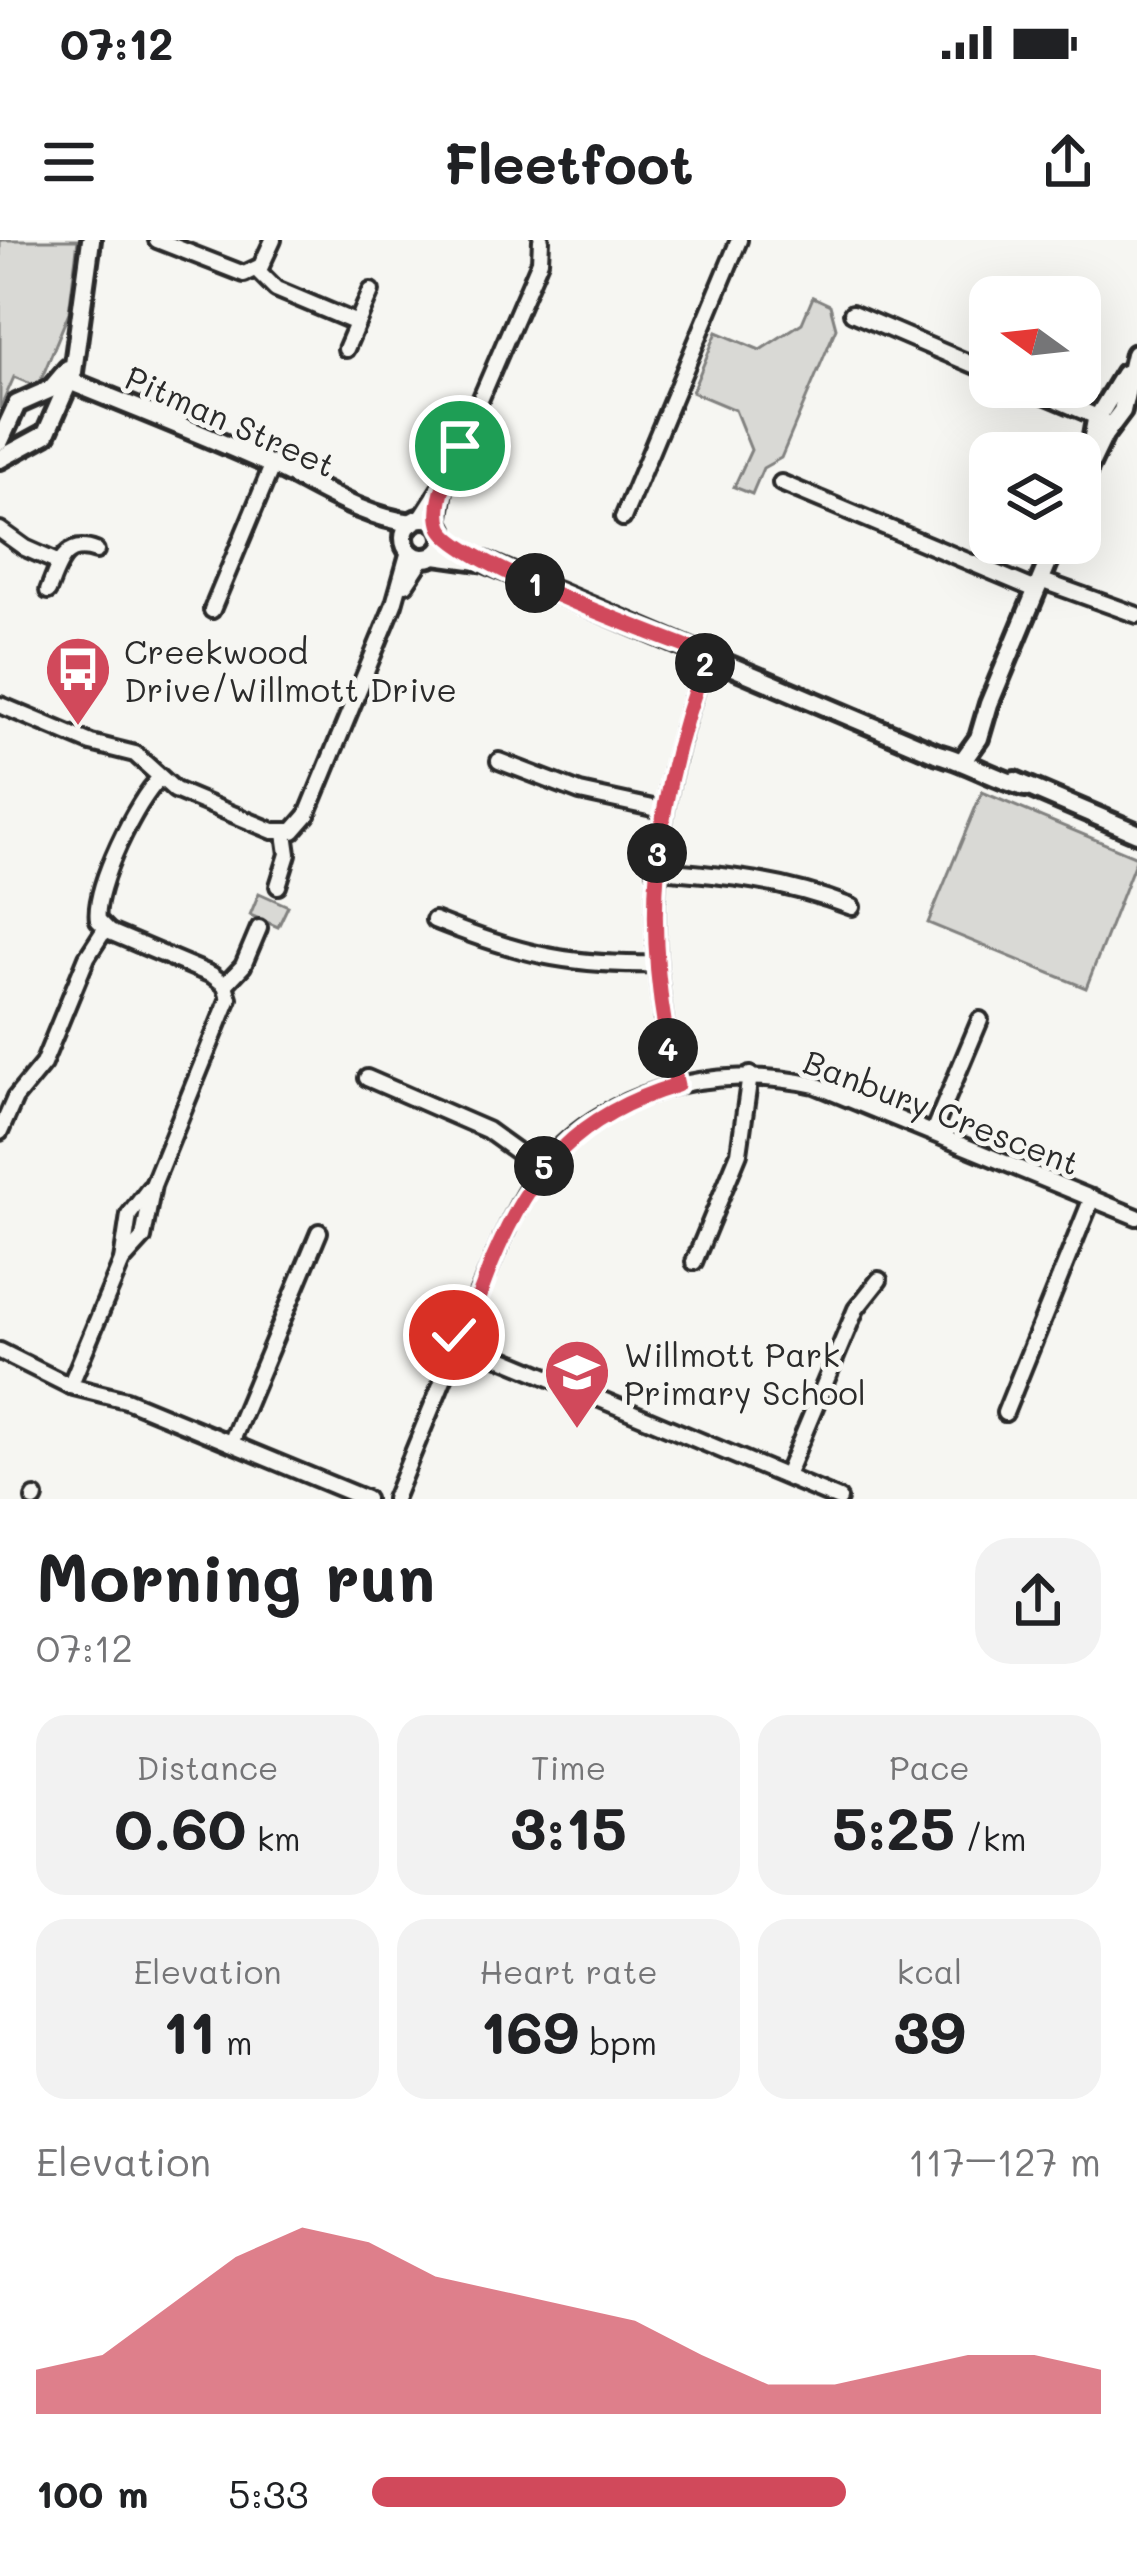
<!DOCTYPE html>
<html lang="en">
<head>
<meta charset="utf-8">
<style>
  body { margin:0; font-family:Mali,sans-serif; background:#f2f2f2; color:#202124; height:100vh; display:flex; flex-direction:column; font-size:45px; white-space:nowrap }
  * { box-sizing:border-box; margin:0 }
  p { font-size:39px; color:#757577 }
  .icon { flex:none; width:66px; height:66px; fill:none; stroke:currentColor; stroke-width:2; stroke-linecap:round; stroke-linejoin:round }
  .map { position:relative; height:1259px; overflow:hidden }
  .side { display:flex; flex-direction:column; background:#fff; flex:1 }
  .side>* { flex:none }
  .needle { width:78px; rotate:285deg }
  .controls { position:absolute; left:969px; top:36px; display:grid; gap:24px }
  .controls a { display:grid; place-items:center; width:132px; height:132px; border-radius:24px; background:#fff; box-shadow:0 12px 48px #0002; font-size:60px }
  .pin { position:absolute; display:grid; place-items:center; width:102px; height:102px; color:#fff; margin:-51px; border:6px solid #fff; border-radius:50%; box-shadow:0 3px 12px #0007 }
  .km { position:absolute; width:60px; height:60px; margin:-30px; border-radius:50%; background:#222; color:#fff; font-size:33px; line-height:60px; text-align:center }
  .round { display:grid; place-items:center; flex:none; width:126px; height:126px; border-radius:36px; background:#f2f2f2 }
  .head { display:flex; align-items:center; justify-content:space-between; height:204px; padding:0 36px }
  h1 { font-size:66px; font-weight:800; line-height:90px }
  .stats { display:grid; grid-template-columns:repeat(3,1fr); gap:18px; height:204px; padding:12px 36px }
  .stats div { display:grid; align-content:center; border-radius:30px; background:#f2f2f2; text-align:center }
  .stats b { font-size:60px; font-weight:800 }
  .stats small { font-size:33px; font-weight:400 }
  .stats p { font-size:33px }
  .chart { height:336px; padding:24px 36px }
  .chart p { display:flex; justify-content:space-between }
  .chart svg { width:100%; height:216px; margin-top:12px; fill:#d1495b; opacity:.7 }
  ul { padding:0 36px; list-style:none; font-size:39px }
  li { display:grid; grid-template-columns:192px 144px 1fr; align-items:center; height:90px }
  li i { height:30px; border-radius:15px; background:#d1495b }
  .status { display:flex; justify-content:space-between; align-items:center; height:84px; padding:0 60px; background:#fff; direction:ltr }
  .status svg { height:33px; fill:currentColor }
  header { display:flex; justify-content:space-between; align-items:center; height:156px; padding:0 36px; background:#fff; font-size:54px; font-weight:800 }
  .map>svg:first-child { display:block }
  .green { fill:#d9d9d5; stroke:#828280; stroke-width:3 }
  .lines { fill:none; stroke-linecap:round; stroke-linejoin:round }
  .minor-casing { stroke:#2b2b2b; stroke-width:22 }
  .tertiary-casing { stroke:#2b2b2b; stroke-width:26 }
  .minor { stroke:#f6f6f2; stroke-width:14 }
  .tertiary { stroke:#f6f6f2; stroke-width:16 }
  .route-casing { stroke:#fff; stroke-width:24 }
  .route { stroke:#d1495b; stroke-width:15 }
  .labels { text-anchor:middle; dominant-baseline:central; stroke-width:10; stroke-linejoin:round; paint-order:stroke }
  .street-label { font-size:33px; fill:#2b2b2b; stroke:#f6f6f2 }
  .poi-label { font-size:33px; fill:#2b2b2b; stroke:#f6f6f2; text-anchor:start }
</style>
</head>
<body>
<div class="status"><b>07:12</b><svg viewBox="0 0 49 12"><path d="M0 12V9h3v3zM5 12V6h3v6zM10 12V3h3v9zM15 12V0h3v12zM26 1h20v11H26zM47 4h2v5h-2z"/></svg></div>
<header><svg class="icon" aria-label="menu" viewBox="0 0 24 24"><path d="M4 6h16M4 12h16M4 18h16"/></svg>Fleetfoot<svg class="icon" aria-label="share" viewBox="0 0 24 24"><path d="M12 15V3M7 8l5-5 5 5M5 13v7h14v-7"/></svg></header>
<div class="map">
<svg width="1137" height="1259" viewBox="0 0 1137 1259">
  <rect width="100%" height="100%" fill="#f6f6f2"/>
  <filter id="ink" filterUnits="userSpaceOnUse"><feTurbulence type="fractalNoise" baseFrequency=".00833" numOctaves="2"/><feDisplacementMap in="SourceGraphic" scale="24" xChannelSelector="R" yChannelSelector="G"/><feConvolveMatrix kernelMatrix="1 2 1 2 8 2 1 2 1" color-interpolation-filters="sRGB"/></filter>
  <g filter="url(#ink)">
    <g class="green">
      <path d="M 0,0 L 78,0 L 69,72 L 38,147 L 14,137 L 0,169 Z"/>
      <path d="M 813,57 L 830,65 L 836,88 L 781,218 L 763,228 L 752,254 L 734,247 L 751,210 L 735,170 L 692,152 L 717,92 L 760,110 L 802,83 Z"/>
      <path d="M 982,552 L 1137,617 L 1086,748 L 928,683 Z"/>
      <path d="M 259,653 L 288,666 L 278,687 L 250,675 Z"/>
    </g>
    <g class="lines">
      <defs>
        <g id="minor">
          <path d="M 157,0 L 244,34 L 261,26 L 273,0"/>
          <path d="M 257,30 L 276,49 L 357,83"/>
          <path d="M 852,73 L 990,132"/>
          <path d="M 346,109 L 371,51"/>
          <path d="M 1026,147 L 1102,179"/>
          <path d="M 781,243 L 1036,350"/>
          <path d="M 421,278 L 446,239 L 540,21 L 541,0"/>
          <path d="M 623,278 L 739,0"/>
          <path d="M 439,283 L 444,250"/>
          <path d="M 0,290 L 25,308 L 59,323"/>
          <path d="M 1040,340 L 1137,375"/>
          <path d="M 406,344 L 423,318"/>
          <path d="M 48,351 C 58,326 64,299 96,311"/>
          <path d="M 212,370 L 272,226"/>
          <path d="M 0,465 L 91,503 L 135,514 L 175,550 L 273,591 L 293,591 L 307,575 L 394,364 L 409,311"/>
          <path d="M 499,521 L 580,552 L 662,570"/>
          <path d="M 655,630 C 727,635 784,641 852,667"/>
          <path d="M 278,646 L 288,614 L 285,593"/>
          <path d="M 434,680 C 516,713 567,726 656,724"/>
          <path d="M 225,745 L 243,726 L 259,688"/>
          <path d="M 367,838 L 487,890 L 541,929"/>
          <path d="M 677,845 C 639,690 653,563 708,415"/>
          <path d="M 0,892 L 15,858 L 43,824 L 87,717 L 105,689"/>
          <path d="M 933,892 L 980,780"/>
          <path d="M 122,1021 L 143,998 L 153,945 L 229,758 L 225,745 L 212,735 L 110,692 L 98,680 C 93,649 137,559 160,538"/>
          <path d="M 694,1022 L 739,913 L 750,835"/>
          <path d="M 460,1091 C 488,1040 504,982 538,933 C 600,848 718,823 815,845 L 1137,977"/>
          <path d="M 0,1111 L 70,1146 L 126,1160 L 366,1259"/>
          <path d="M 470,1111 L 497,1116 L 839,1259"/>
          <path d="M 70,1146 L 122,1021 L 129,975 L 149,949"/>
          <path d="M 1005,1173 L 1092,958"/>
          <path d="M 231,1203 L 319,992"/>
          <path d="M 786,1236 L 856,1069 L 879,1040"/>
          <path d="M 34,1259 L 35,1257"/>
          <path d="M 394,1259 L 445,1135 L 452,1108"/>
        </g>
        <g id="tertiary">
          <path d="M 62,138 C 133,167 206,195 276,227 C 322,249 360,276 412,283"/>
          <path d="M 0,201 L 17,164 L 51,149 L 68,129"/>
          <path d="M 1091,207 L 1096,180 L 1124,134"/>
          <path d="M 0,219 L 46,194 L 73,132 L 91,0"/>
          <path d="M 1080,245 L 1104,195 L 1122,171 L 1135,114"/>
          <circle cx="424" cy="298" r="20"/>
          <path d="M 435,315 L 485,322 L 938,514 C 969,522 994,539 1025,547"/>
          <path d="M 964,519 L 979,498 L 989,464 L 1056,303"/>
          <path d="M 1015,541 L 1137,593"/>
        </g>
      </defs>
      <use href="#minor" class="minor-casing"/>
      <use href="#tertiary" class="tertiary-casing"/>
      <use href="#minor" class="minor"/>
      <use href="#tertiary" class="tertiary"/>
    </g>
  </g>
  <g class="lines" filter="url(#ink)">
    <defs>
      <path id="route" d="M 454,1095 C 474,1079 482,1046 492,1022 C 532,928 576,875 677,845 C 639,693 652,561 708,415 C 663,397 455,322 441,287 C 432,264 451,228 460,206"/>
    </defs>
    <use href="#route" class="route-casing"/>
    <use href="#route" class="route"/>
  </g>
  <defs>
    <symbol id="bus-pin" viewBox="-11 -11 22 30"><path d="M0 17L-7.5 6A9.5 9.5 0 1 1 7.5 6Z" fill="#d1495b" stroke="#f6f6f2"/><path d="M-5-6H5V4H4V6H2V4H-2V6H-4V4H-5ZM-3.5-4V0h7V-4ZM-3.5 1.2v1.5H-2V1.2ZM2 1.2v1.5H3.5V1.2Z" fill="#fff"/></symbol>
    <symbol id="school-pin" viewBox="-11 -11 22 30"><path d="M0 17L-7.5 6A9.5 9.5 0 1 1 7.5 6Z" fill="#d1495b" stroke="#f6f6f2"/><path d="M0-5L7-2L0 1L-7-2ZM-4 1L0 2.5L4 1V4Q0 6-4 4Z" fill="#fff"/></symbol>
  </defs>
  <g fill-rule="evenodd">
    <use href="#bus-pin" x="40" y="391" width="76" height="104"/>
    <use href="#school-pin" x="539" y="1094" width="76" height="104"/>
  </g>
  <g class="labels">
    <g class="street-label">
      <text transform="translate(231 180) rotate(24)">Pitman Street</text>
      <text transform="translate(942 871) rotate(21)">Banbury Crescent</text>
    </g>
    <g class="poi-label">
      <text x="124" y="410">Creekwood<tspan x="124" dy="38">Drive/Willmott Drive</tspan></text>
      <text x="624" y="1113">Willmott Park<tspan x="624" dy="38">Primary School</tspan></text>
    </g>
  </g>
</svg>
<div class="controls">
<a><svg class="needle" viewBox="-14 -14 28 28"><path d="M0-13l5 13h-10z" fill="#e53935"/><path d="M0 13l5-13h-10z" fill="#757577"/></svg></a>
<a><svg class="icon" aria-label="layers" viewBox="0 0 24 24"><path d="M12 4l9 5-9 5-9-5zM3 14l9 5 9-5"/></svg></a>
</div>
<div class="pin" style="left:460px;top:206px;background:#1e9e55"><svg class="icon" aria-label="arrive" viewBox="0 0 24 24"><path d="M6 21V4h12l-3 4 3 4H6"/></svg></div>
<div class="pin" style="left:454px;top:1095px;background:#d93025"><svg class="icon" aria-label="check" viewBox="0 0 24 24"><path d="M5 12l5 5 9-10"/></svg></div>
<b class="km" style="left:535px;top:343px">1</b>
<b class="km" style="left:705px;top:423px">2</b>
<b class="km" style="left:657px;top:613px">3</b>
<b class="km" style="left:668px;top:808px">4</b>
<b class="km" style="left:544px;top:926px">5</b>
</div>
<section class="side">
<div class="head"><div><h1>Morning run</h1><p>07:12</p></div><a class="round"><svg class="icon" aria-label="share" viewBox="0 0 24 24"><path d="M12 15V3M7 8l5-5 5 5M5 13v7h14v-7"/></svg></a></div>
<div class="stats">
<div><p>Distance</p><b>0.60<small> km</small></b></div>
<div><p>Time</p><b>3:15</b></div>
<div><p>Pace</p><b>5:25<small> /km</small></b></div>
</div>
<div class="stats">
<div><p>Elevation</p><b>11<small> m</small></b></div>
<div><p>Heart rate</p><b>169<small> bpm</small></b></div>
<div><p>kcal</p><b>39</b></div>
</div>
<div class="chart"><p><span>Elevation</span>117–127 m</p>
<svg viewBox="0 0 160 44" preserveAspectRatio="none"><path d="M0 44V35L10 32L20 22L30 12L40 6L50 9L60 16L70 19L80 22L90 25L100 32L110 38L120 38L130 35L140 32L150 32L160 35V44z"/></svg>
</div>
<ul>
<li><b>100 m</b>5:33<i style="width:65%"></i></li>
</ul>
</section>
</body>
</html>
